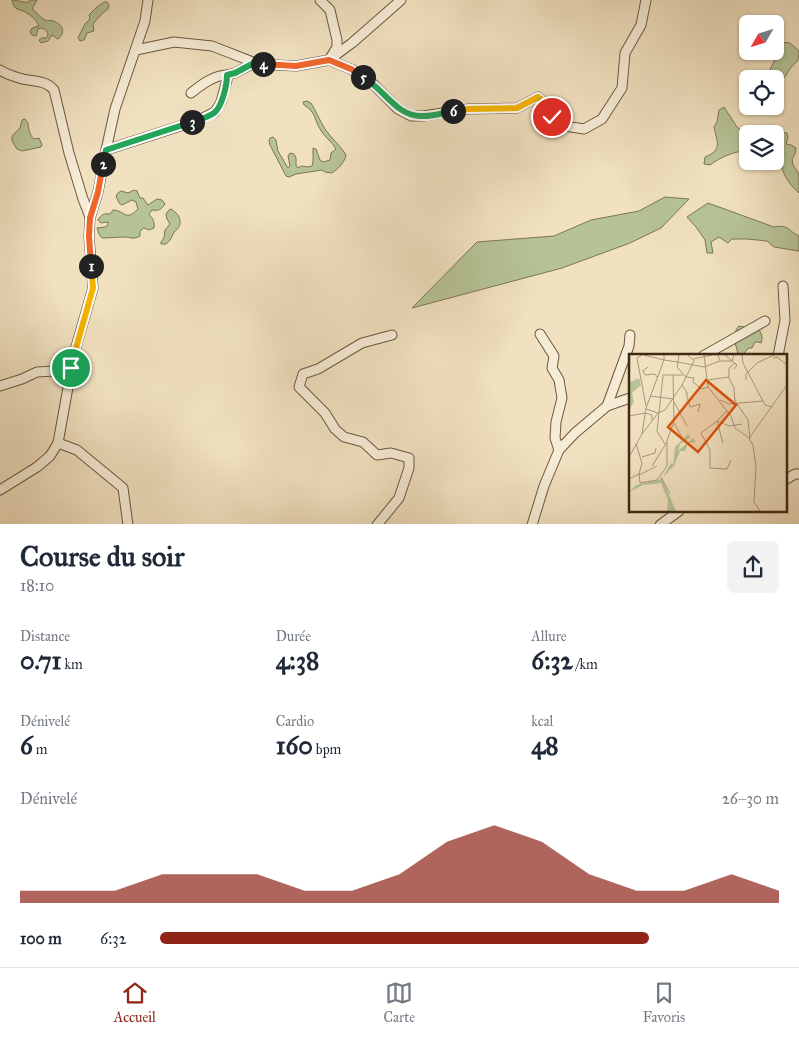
<!DOCTYPE html>
<html lang="fr">
<head>
<meta charset="utf-8">
<style>
  body { margin:0; font-family:"IM FELL Great Primer",serif; background:#f2f2f3; color:#1f2937; height:100vh; display:flex; flex-direction:column; font-size:19px; white-space:nowrap }
  * { box-sizing:border-box; margin:0 }
  p { font-size:16px; color:#747a83 }
  .icon { flex:none; width:28px; height:28px; fill:none; stroke:currentColor; stroke-width:2; stroke-linecap:round; stroke-linejoin:round }
  .map { position:relative; height:524px; overflow:hidden }
  .panel { display:flex; flex-direction:column; background:#fff; flex:1 }
  .panel>* { flex:none }
  .needle { width:32px; rotate:231deg }
  .fabs { position:absolute; left:739px; top:15px; display:grid; gap:10px }
  .fabs a { display:grid; place-items:center; width:45px; height:45px; border-radius:8px; background:#fff; box-shadow:0 1px 4px #0004; font-size:25px }
  .pin { position:absolute; display:grid; place-items:center; width:42px; height:42px; color:#fff; margin:-21px; border:2px solid #fff; border-radius:50%; box-shadow:0 1px 5px #0007 }
  .km { position:absolute; width:25px; height:25px; margin:-12px; border-radius:50%; background:#222; color:#fff; font-size:14px; line-height:25px; text-align:center }
  .round { display:grid; place-items:center; flex:none; width:52px; height:52px; border-radius:8px; background:#f2f2f3 }
  .overview { display:flex; align-items:center; justify-content:space-between; height:85px; padding:0 20px }
  h1 { font-size:28px; font-weight:700; line-height:38px }
  .stats { display:grid; grid-template-columns:repeat(3,1fr); gap:8px; height:85px; padding:5px 20px }
  .stats div { display:grid; align-content:center }
  .stats b { font-size:25px; font-weight:700 }
  .stats small { font-size:14px; font-weight:400 }
  .stats p { font-size:14px }
  .chart { height:140px; padding:10px 20px }
  .chart p { display:flex; justify-content:space-between }
  .chart svg { width:100%; height:90px; margin-top:5px; fill:#8f2418; opacity:.7 }
  ul { padding:0 20px; list-style:none; font-size:16px }
  li { display:grid; grid-template-columns:80px 60px 1fr; align-items:center; height:38px }
  li i { height:12px; border-radius:6px; background:#8f2418 }
  .tab-bar { display:flex; justify-content:space-around; align-items:center; height:70px; border-top:1px solid #e0e1e3; background:#fff; font-size:14px; color:#747a83 }
  .tab-bar a { display:grid; justify-items:center; gap:2px }
  .tab-bar .current { color:#8f2418 }
  .map>svg:first-child { display:block }
  .green { fill:#b6c396; stroke:#7b7654 }
  .lines { fill:none; stroke-linecap:round; stroke-linejoin:round }
  .minor-casing { stroke:#6c573e; stroke-width:11 }
  .minor { stroke:#f6ecd6; stroke-width:9 }
  .split-1-casing { stroke:#fff; stroke-width:10 }
  .split-2-casing { stroke:#fff; stroke-width:10 }
  .split-3-casing { stroke:#fff; stroke-width:10 }
  .split-4-casing { stroke:#fff; stroke-width:10 }
  .split-5-casing { stroke:#fff; stroke-width:10 }
  .split-6-casing { stroke:#fff; stroke-width:10 }
  .split-7-casing { stroke:#fff; stroke-width:10 }
  .split-1 { stroke:#f5b400; stroke-width:6 }
  .split-2 { stroke:#f0652b; stroke-width:6 }
  .split-3 { stroke:#22a559; stroke-width:6 }
  .split-4 { stroke:#22a559; stroke-width:6 }
  .split-5 { stroke:#f0652b; stroke-width:6 }
  .split-6 { stroke:#22a559; stroke-width:6 }
  .split-7 { stroke:#f5b400; stroke-width:6 }
  .inset-road { fill:none; stroke:#aa977b; stroke-width:1 }
  .view { fill:#d7540d; fill-opacity:0.15; stroke:#d7540d; stroke-width:2.5 }
  .inset-edge { fill:none; stroke:#402913; stroke-width:2.5 }
</style>
</head>
<body>
<div class="map">
<svg width="799" height="525" viewBox="0 0 799 525">
  <rect width="100%" height="100%" fill="#f1e1c0"/>
  <filter id="stains"><feTurbulence type="fractalNoise" baseFrequency=".004" numOctaves="4"/><feColorMatrix values="0 0 0 0 .2 0 0 0 0 .09 0 0 0 0 .02 0 0 0 .5 -.17"/></filter>
  <radialGradient id="worn" r=".72"><stop offset=".6" stop-color="#630" stop-opacity="0"/><stop offset="1" stop-color="#630" stop-opacity=".3"/></radialGradient>
  <g class="green">
    <path d="M 12,0 C 18,0 23,3 29,2 L 30,0 L 37,0 L 32,9 C 37,12 40,18 45,20 C 48,21 51,20 53,21 C 63,24 66,33 58,39 L 52,35 L 48,41 L 41,43 L 39,40 L 42,38 L 46,38 L 48,35 C 47,31 46,29 41,28 L 38,29 L 36,36 L 32,35 L 30,32 L 32,28 L 39,26 C 37,21 32,16 27,13 C 20,8 14,12 12,0 Z"/>
    <path d="M 104,2 L 107,2 L 109,5 L 108,9 C 102,13 98,18 93,24 L 94,31 L 87,33 L 84,40 L 80,41 L 78,38 L 85,24 L 90,19 L 89,15 L 97,7 Z"/>
    <path d="M 779,42 L 790,43 L 799,51 C 799,63 796,61 790,69 C 789,69 786,76 785,77 L 782,78 L 775,74 L 770,69 L 774,62 L 775,55 L 777,53 Z"/>
    <path d="M 307,101 L 311,103 C 316,111 320,121 325,129 C 331,138 340,145 346,155 C 345,162 338,169 332,173 L 325,172 L 322,170 L 296,174 L 289,177 L 286,176 L 270,145 L 269,141 L 270,138 L 273,137 L 276,140 L 278,151 L 288,168 L 290,166 L 288,156 L 290,153 L 294,154 L 296,158 L 296,165 L 298,168 L 301,166 L 308,167 L 312,166 L 313,162 L 313,148 L 316,149 L 320,160 L 323,162 L 330,160 L 331,153 L 336,149 C 332,141 324,137 320,129 C 314,119 316,112 304,105 L 303,102 Z"/>
    <path d="M 724,107 L 737,127 L 747,135 L 747,151 C 734,151 721,157 710,165 L 704,164 L 705,157 C 723,150 717,142 714,127 L 717,122 L 719,110 Z"/>
    <path d="M 25,119 L 28,123 C 28,127 30,136 34,139 L 39,138 L 42,145 L 41,147 L 22,151 L 17,149 L 12,141 L 12,136 L 20,128 L 22,120 Z"/>
    <path d="M 781,132 L 787,133 L 788,138 L 786,144 L 791,145 L 796,148 L 795,154 L 792,159 L 793,165 L 799,174 L 799,193 C 791,186 784,177 782,167 L 775,161 C 775,151 773,138 781,132 Z"/>
    <path d="M 134,190 L 137,191 L 140,198 L 143,198 L 148,205 L 157,199 L 162,200 L 165,204 C 161,210 158,211 152,210 L 149,214 C 153,219 155,222 154,228 L 149,230 L 144,228 L 140,231 L 140,236 C 134,240 130,237 124,237 C 117,237 110,238 102,238 L 99,234 L 97,228 L 105,227 L 108,225 L 108,222 L 101,223 L 98,220 C 101,215 104,213 110,214 L 113,210 C 126,211 125,222 138,209 L 136,202 L 132,200 L 122,205 L 119,203 L 116,196 L 118,193 L 121,191 L 128,193 Z"/>
    <path d="M 665,197 L 689,199 L 661,228 L 630,243 L 562,268 L 412,308 L 477,242 L 554,236 L 591,220 L 639,211 Z"/>
    <path d="M 708,203 L 774,227 C 789,224 788,231 799,236 L 799,251 L 774,247 L 767,241 L 747,239 L 732,239 L 728,243 L 719,237 L 711,242 L 713,253 L 707,253 L 705,240 L 696,227 L 687,217 Z"/>
    <path d="M 171,209 C 181,215 184,225 174,232 C 172,237 170,241 166,244 L 161,244 L 161,242 L 164,238 L 165,230 L 170,224 L 167,219 L 166,214 L 169,210 Z"/>
    <path d="M 739,326 L 744,327 L 746,330 L 758,329 C 762,333 763,338 761,343 L 758,342 L 755,342 L 752,348 L 749,348 L 741,356 L 738,354 C 736,345 731,334 739,326 Z"/>
  </g>
  <g class="lines">
    <defs>
      <g id="minor">
        <path d="M 320,0 L 330,10 L 337,40 L 337,47 L 329,60 L 351,69 L 370,81 L 398,109 L 411,116 L 423,116 L 469,109 L 517,108 L 538,97 L 547,105 L 552,117 L 558,125 L 584,129 L 602,119 L 622,88 L 625,53 L 641,25 L 646,0"/>
        <path d="M 136,50 L 174,42 L 212,46 L 258,64 L 296,66 L 329,60 L 352,43 L 401,0"/>
        <path d="M 0,70 C 6,74 13,76 19,78 C 31,82 45,79 54,90 L 69,153 L 83,199 L 90,217"/>
        <path d="M 191,93 C 201,85 214,75 227,75"/>
        <path d="M 106,150 L 199,120 L 215,112 L 221,102 L 227,80 L 227,75 L 235,73 L 254,63"/>
        <path d="M 540,334 L 554,356 L 552,368 L 559,380 L 562,398 L 556,422 L 555,438 L 559,450"/>
        <path d="M 703,356 L 765,321"/>
        <path d="M 778,356 L 785,320 L 783,286"/>
        <path d="M 0,386 L 22,379 L 37,372 L 54,371 L 71,368"/>
        <path d="M 607,406 L 630,398"/>
        <path d="M 58,443 L 77,450 L 123,488 L 128,525"/>
        <path d="M 785,480 L 795,474 L 799,474"/>
        <path d="M 0,490 L 37,467 L 50,456 L 58,443 L 74,354 L 93,288 L 89,236 L 90,218 L 98,192 L 106,150 L 115,109 L 145,21 L 148,0"/>
        <path d="M 377,525 L 399,498 L 409,468 L 409,458 L 391,453 L 377,455 L 363,442 L 344,437 L 335,429 L 325,413 L 299,387 L 303,374 L 318,369 L 362,343 L 392,335"/>
        <path d="M 532,525 L 544,486 L 559,450 L 575,433 L 607,406 L 629,346 L 630,335"/>
        <path d="M 660,525 L 679,511"/>
      </g>
    </defs>
    <use href="#minor" class="minor-casing"/>
    <use href="#minor" class="minor"/>
  </g>
  <g class="lines">
    <defs>
      <path id="split-1" d="M 71,368 L 76,348 L 93,288 L 91,266"/>
      <path id="split-2" d="M 91,266 L 89,236 L 90,218 L 98,192 L 103,164"/>
      <path id="split-3" d="M 103,164 L 106,150 L 192,122"/>
      <path id="split-4" d="M 192,122 C 199,120 208,117 214,113 C 222,107 227,85 227,75 L 235,73 L 254,63 L 263,64"/>
      <path id="split-5" d="M 263,64 L 296,66 L 329,60 L 351,69 L 363,77"/>
      <path id="split-6" d="M 363,77 C 384,89 396,116 421,116 C 431,117 443,113 453,111"/>
      <path id="split-7" d="M 453,111 L 469,109 L 517,108 L 538,97 L 547,105 L 552,117"/>
    </defs>
    <use href="#split-1" class="split-1-casing"/>
    <use href="#split-2" class="split-2-casing"/>
    <use href="#split-3" class="split-3-casing"/>
    <use href="#split-4" class="split-4-casing"/>
    <use href="#split-5" class="split-5-casing"/>
    <use href="#split-6" class="split-6-casing"/>
    <use href="#split-7" class="split-7-casing"/>
    <use href="#split-1" class="split-1"/>
    <use href="#split-2" class="split-2"/>
    <use href="#split-3" class="split-3"/>
    <use href="#split-4" class="split-4"/>
    <use href="#split-5" class="split-5"/>
    <use href="#split-6" class="split-6"/>
    <use href="#split-7" class="split-7"/>
  </g>
  <g transform="translate(629 354)">
    <rect width="158" height="158" fill="#f1e1c0"/>
    <path d="M 0,24 L 2,28 L 10,24 L 12,31 L 3,39 L 5,48 L 0,55 ZM 59,80 L 62,83 L 51,90 L 49,97 L 64,84 L 67,88 L 59,89 L 56,97 L 51,97 L 45,112 L 34,123 L 42,109 L 44,111 L 46,93 ZM 33,125 L 47,157 L 38,157 L 39,146 L 32,129 L 14,131 L 0,138 L 7,131 Z" fill="#b6c396"/>
    <path class="inset-road" d="M 13,1 L 8,4 L 17,52M 15,1 L 35,6 L 35,1M 75,1 L 79,33 L 102,62 L 106,74 L 119,83 L 124,91 L 127,112 L 125,148 L 131,157M 89,1 L 91,7 L 103,7 L 105,1M 96,1 L 108,11 L 105,15M 113,1 L 114,9 L 136,51 L 143,53M 144,4 L 148,3 L 158,11M 64,5 L 83,1M 106,9 L 100,14 L 100,24 L 105,34 L 106,47 L 119,66 L 121,85M 19,13 L 14,17 L 16,21 L 26,20 L 28,23M 33,21 L 54,21M 34,22 L 28,77 L 36,90M 79,26 L 100,23M 117,26 L 117,20 L 128,9 L 145,1M 79,33 L 73,35 L 64,28 L 65,24 L 57,23 L 48,13 L 49,8 L 75,13 L 91,7M 57,39 L 61,53 L 71,50 L 69,58M 59,40 L 53,31 L 65,7 L 59,1M 21,42 L 45,45M 91,46 L 100,50 L 134,47M 45,48 L 58,72M 17,55 L 29,59 L 36,56 L 53,31M 0,62 L 16,59 L 23,61 L 23,66M 45,69 L 53,83M 13,80 L 29,59M 121,83 L 158,31M 94,89 L 88,67 L 98,57M 0,103 L 13,80 L 17,54 L 35,6 L 49,8 L 50,1M 13,103 L 26,99 L 27,94M 102,106 L 98,115 L 81,114 L 81,96 L 72,79 L 88,67 L 100,72 L 113,70M 23,112 L 38,88M 10,119 L 11,129 L 28,126 L 38,112 L 38,86 L 45,68 L 44,21M 10,121 L 28,112M 32,123 L 41,140M 0,125 L 10,120 L 13,109 L 7,90"/>
    <path class="view" d="M 77,26 L 107,51 L 69,98 L 39,73 Z"/>
    <rect width="158" height="158" class="inset-edge"/>
  </g>
  <rect width="100%" height="100%" filter="url(#stains)"/>
  <rect width="100%" height="100%" fill="url(#worn)"/>
</svg>
<div class="fabs">
<a><svg class="needle" viewBox="-14 -14 28 28"><path d="M0-13l5 13h-10z" fill="#e53935"/><path d="M0 13l5-13h-10z" fill="#747a83"/></svg></a>
<a><svg class="icon" aria-label="locate" viewBox="0 0 24 24"><circle cx="12" cy="12" r="6"/><path d="M12 2v4M12 18v4M2 12h4M18 12h4"/></svg></a>
<a><svg class="icon" aria-label="layers" viewBox="0 0 24 24"><path d="M12 4l9 5-9 5-9-5zM3 14l9 5 9-5"/></svg></a>
</div>
<div class="pin" style="left:71px;top:368px;background:#1e9e55"><svg class="icon" aria-label="arrive" viewBox="0 0 24 24"><path d="M6 21V4h12l-3 4 3 4H6"/></svg></div>
<div class="pin" style="left:552px;top:117px;background:#d93025"><svg class="icon" aria-label="check" viewBox="0 0 24 24"><path d="M5 12l5 5 9-10"/></svg></div>
<b class="km" style="left:91px;top:266px">1</b>
<b class="km" style="left:103px;top:164px">2</b>
<b class="km" style="left:192px;top:122px">3</b>
<b class="km" style="left:263px;top:64px">4</b>
<b class="km" style="left:363px;top:77px">5</b>
<b class="km" style="left:453px;top:111px">6</b>
</div>
<section class="panel">
<div class="overview"><div><h1>Course du soir</h1><p>18:10</p></div><a class="round"><svg class="icon" aria-label="share" viewBox="0 0 24 24"><path d="M12 15V3M7 8l5-5 5 5M5 13v7h14v-7"/></svg></a></div>
<div class="stats">
<div><p>Distance</p><b>0.71<small> km</small></b></div>
<div><p>Durée</p><b>4:38</b></div>
<div><p>Allure</p><b>6:32<small> /km</small></b></div>
</div>
<div class="stats">
<div><p>Dénivelé</p><b>6<small> m</small></b></div>
<div><p>Cardio</p><b>160<small> bpm</small></b></div>
<div><p>kcal</p><b>48</b></div>
</div>
<div class="chart"><p><span>Dénivelé</span>26–30 m</p>
<svg viewBox="0 0 160 44" preserveAspectRatio="none"><path d="M0 44V38L10 38L20 38L30 30L40 30L50 30L60 38L70 38L80 30L90 14L100 6L110 14L120 30L130 38L140 38L150 30L160 38V44z"/></svg>
</div>
<ul>
<li><b>100 m</b>6:32<i style="width:79%"></i></li>
</ul>
</section>
<nav class="tab-bar">
<a class="current"><svg class="icon" aria-label="home" viewBox="0 0 24 24"><path d="M3 11l9-7 9 7M6 9v11h12V9"/></svg>Accueil</a>
<a><svg class="icon" aria-label="map" viewBox="0 0 24 24"><path d="M3 6l6-2 6 2 6-2v14l-6 2-6-2-6 2zM9 4v14M15 6v14"/></svg>Carte</a>
<a><svg class="icon" aria-label="saved" viewBox="0 0 24 24"><path d="M7 4h10v16l-5-4-5 4z"/></svg>Favoris</a>
</nav>
</body>
</html>
